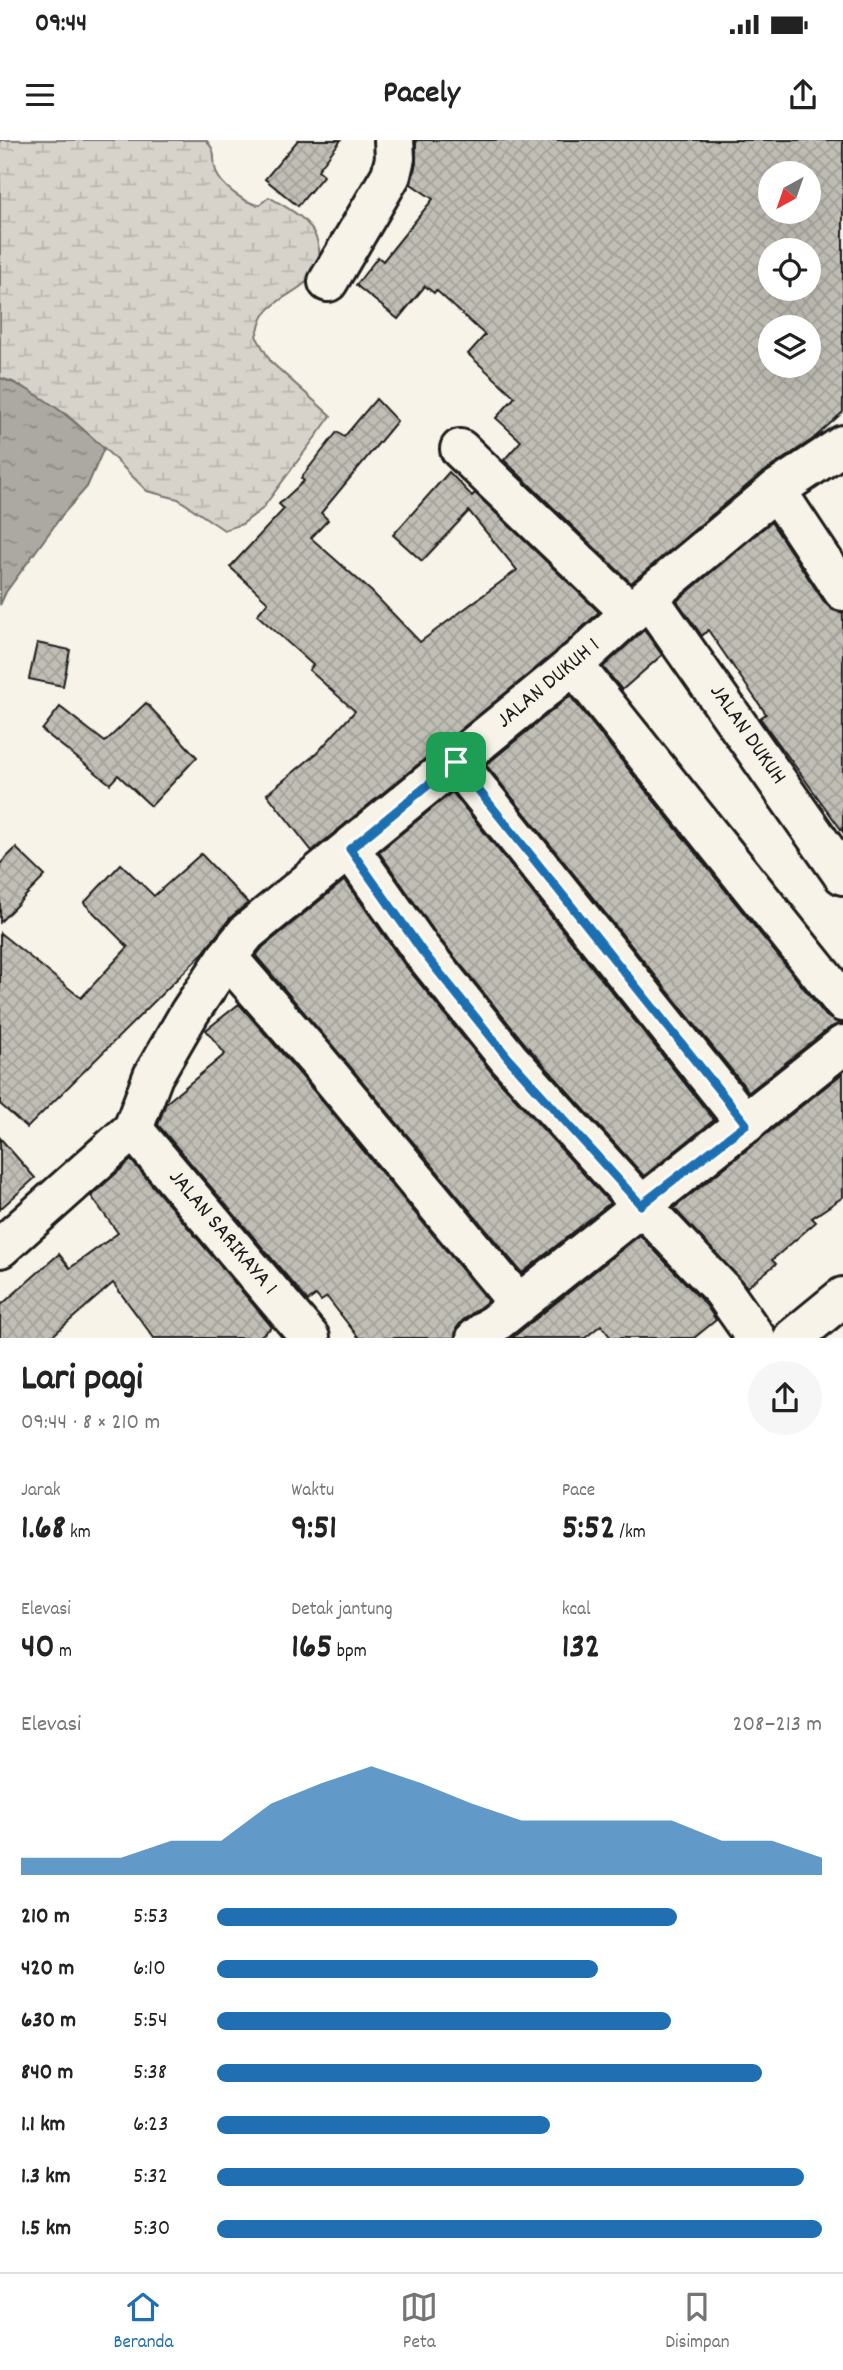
<!DOCTYPE html>
<html lang="id">
<head>
<meta charset="utf-8">
<style>
  body { margin:0; font-family:Dekko,sans-serif; background:#f6f6f6; color:#222; height:100vh; display:flex; flex-direction:column; font-size:26px; white-space:nowrap }
  * { box-sizing:border-box; margin:0 }
  p { font-size:23px; color:#767676 }
  .icon { flex:none; width:38px; height:38px; fill:none; stroke:currentColor; stroke-width:2; stroke-linecap:round; stroke-linejoin:round }
  .map { position:relative; height:1198px; overflow:hidden }
  .drawer { display:flex; flex-direction:column; background:#fff; flex:1 }
  .drawer>* { flex:none }
  .needle { width:46px; rotate:220deg }
  .buttons { position:absolute; left:758px; top:21px; display:grid; gap:14px }
  .buttons a { display:grid; place-items:center; width:63px; height:63px; border-radius:50%; background:#fff; box-shadow:0 7px 28px #0002; font-size:35px }
  .pin { position:absolute; display:grid; place-items:center; width:60px; height:60px; color:#fff; margin:-30px; border-radius:14px; box-shadow:0 4px 10px #0006 }
  .round { display:grid; place-items:center; flex:none; width:74px; height:74px; border-radius:37px; background:#f6f6f6 }
  .summary { display:flex; align-items:center; justify-content:space-between; height:119px; padding:0 21px }
  h1 { font-size:38px; font-weight:700; line-height:52px }
  .stats { display:grid; grid-template-columns:repeat(3,1fr); gap:10px; height:119px; padding:7px 21px }
  .stats div { display:grid; align-content:center }
  .stats b { font-size:35px; font-weight:700 }
  .stats small { font-size:19px; font-weight:400 }
  .stats p { font-size:19px }
  .chart { height:196px; padding:14px 21px }
  .chart p { display:flex; justify-content:space-between }
  .chart svg { width:100%; height:126px; margin-top:7px; fill:#1f6fb2; opacity:.7 }
  ul { padding:0 21px; list-style:none; font-size:23px }
  li { display:grid; grid-template-columns:112px 84px 1fr; align-items:center; height:52px }
  li i { height:18px; border-radius:9px; background:#1f6fb2 }
  .status { display:flex; justify-content:space-between; align-items:center; height:49px; padding:0 35px; background:#fff; direction:ltr }
  .status svg { height:19px; fill:currentColor }
  header { display:flex; justify-content:space-between; align-items:center; height:91px; padding:0 21px; background:#fff; font-size:32px; font-weight:700 }
  .menu { display:flex; justify-content:space-around; align-items:center; height:98px; border-top:2px solid #e0e0e0; background:#fff; font-size:19px; color:#767676 }
  .menu a { display:grid; justify-items:center; gap:4px }
  .menu .selected { color:#1f6fb2 }
  .map>svg:first-child { display:block }
  .wetland { fill:url(#wetland-marsh); stroke:#7a7874; stroke-width:2 }
  .water { fill:url(#water-ripples); stroke:#72716c; stroke-width:2 }
  .building { fill:url(#building-cross-hatch); stroke:#1c1c1c; stroke-width:2; fill-rule:evenodd }
  .lines { fill:none; stroke-linecap:round; stroke-linejoin:round }
  .minor-casing { stroke:#1c1c1c; stroke-width:44 }
  .highway-casing { stroke:#1c1c1c; stroke-width:44 }
  .minor { stroke:#f7f3e8; stroke-width:38 }
  .highway { stroke:#f7f3e8; stroke-width:38 }
  .route-casing { stroke:#fff; stroke-width:14 }
  .route { stroke:#1f6fb2; stroke-width:9 }
  .labels { text-anchor:middle; dominant-baseline:central; stroke-width:5; stroke-linejoin:round; paint-order:stroke }
  .street-label { font-size:23px; fill:#1c1c1c; stroke:#f7f3e8 }
</style>
</head>
<body>
<div class="status"><b>09:44</b><svg viewBox="0 0 49 12"><path d="M0 12V9h3v3zM5 12V6h3v6zM10 12V3h3v9zM15 12V0h3v12zM26 1h20v11H26zM47 4h2v5h-2z"/></svg></div>
<header><svg class="icon" aria-label="menu" viewBox="0 0 24 24"><path d="M4 6h16M4 12h16M4 18h16"/></svg>Pacely<svg class="icon" aria-label="share" viewBox="0 0 24 24"><path d="M12 15V3M7 8l5-5 5 5M5 13v7h14v-7"/></svg></header>
<div class="map">
<svg width="843" height="1198" viewBox="0 0 843 1198">
  <defs>
    <pattern id="wetland-marsh" width="20" height="14" patternUnits="userSpaceOnUse" patternTransform="scale(1.75)"><rect width="20" height="14" fill="#d7d3cb"/><path d="M1 5h8M5 5V1M11 12h8M15 12V8" fill="none" stroke="#b8b5ae"/></pattern>
    <pattern id="water-ripples" width="26" height="14" patternUnits="userSpaceOnUse" patternTransform="scale(1.75)"><rect width="26" height="14" fill="#aca9a2"/><path d="M2 4q2-2 4 0t4 0M15 11q2-2 4 0t4 0" fill="none" stroke="#8b8983"/></pattern>
    <pattern id="building-cross-hatch" width="8" height="8" patternUnits="userSpaceOnUse" patternTransform="scale(1.75)"><rect width="8" height="8" fill="#c0beb5"/><path d="M0 0l8 8M0 8l8-8" fill="none" stroke="#a4a39b"/></pattern>
  </defs>
  <rect width="100%" height="100%" fill="#f7f3e8"/>
  <filter id="ink" filterUnits="userSpaceOnUse"><feTurbulence type="fractalNoise" baseFrequency=".0143" numOctaves="2"/><feDisplacementMap in="SourceGraphic" scale="14" xChannelSelector="R" yChannelSelector="G"/><feConvolveMatrix kernelMatrix="1 2 1 2 8 2 1 2 1" color-interpolation-filters="sRGB"/></filter>
  <g filter="url(#ink)">
    <path class="wetland" d="M 0,0 L 206,0 C 219,15 211,16 216,31 C 220,46 245,63 259,65 L 269,57 C 292,71 315,80 319,109 C 325,147 282,150 264,175 C 260,181 259,189 256,196 L 271,222 L 331,276 L 262,369 L 242,384 L 224,390 L 178,359 L 147,351 L 104,308 L 67,275 L 13,242 L 0,238 Z"/>
    <path class="water" d="M 0,238 C 40,250 74,281 104,308 L 87,347 L 63,374 L 6,452 L 0,465 Z"/>
    <g class="building">
      <path d="M 298,0 L 341,0 L 318,30 L 324,35 L 298,66 L 265,39 Z"/>
      <path d="M 416,0 L 843,0 L 843,272 L 813,299 L 762,333 L 631,443 L 504,320 L 521,301 L 496,278 L 515,257 L 468,214 L 485,195 L 436,150 L 434,153 L 425,146 L 398,179 L 356,145 L 378,117 L 383,121 L 433,59 L 411,44 L 416,23 ZM 770,33 L 808,33 L 808,72 L 770,72 ZM 770,110 L 808,110 L 808,149 L 770,149 ZM 770,187 L 808,187 L 808,226 L 770,226 Z"/>
      <path d="M 376,259 L 397,281 L 321,373 L 328,380 L 311,398 L 372,452 L 420,502 L 517,430 L 469,371 L 422,421 L 393,395 L 449,332 L 472,356 L 475,353 L 599,472 L 557,511 L 312,711 L 267,654 L 317,613 L 355,571 L 309,530 L 313,525 L 257,475 L 268,462 L 230,427 L 284,369 L 279,364 L 304,341 L 301,338 L 337,292 L 344,297 Z"/>
      <path d="M 771,382 L 825,463 L 833,470 L 843,473 L 843,692 L 760,578 L 766,574 L 708,490 L 702,496 L 677,461 Z"/>
      <path d="M 644,490 L 662,515 L 622,550 L 603,527 Z"/>
      <path d="M 37,503 L 70,510 L 63,546 L 29,539 Z"/>
      <path d="M 570,556 L 826,876 L 839,884 L 829,888 L 749,952 L 486,625 Z"/>
      <path d="M 146,563 L 197,617 L 151,666 L 118,635 L 110,644 L 42,590 L 60,567 L 105,602 Z"/>
      <path d="M 452,652 L 714,980 L 644,1036 L 526,905 L 439,798 L 379,712 Z"/>
      <path d="M 16,708 L 45,736 L 0,782 L 0,724 Z"/>
      <path d="M 201,714 L 248,763 L 230,778 L 203,813 L 27,988 L 0,964 L 0,793 L 81,858 L 128,807 L 84,763 L 121,724 L 154,756 Z"/>
      <path d="M 345,740 L 404,824 L 492,933 L 610,1063 L 522,1133 L 332,905 L 256,816 L 263,807 Z"/>
      <path d="M 239,864 L 299,933 L 488,1161 L 462,1181 L 456,1189 L 455,1198 L 359,1198 L 327,1157 L 321,1161 L 316,1155 L 308,1161 L 158,985 L 166,963 L 225,914 L 206,890 Z"/>
      <path d="M 843,933 L 843,1057 L 812,1078 L 816,1082 L 772,1120 L 776,1124 L 747,1147 L 674,1068 Z"/>
      <path d="M 0,998 L 35,1038 L 0,1069 Z"/>
      <path d="M 131,1020 L 272,1187 L 258,1198 L 154,1198 L 113,1143 L 50,1198 L 0,1198 L 0,1166 L 59,1114 L 70,1128 L 118,1093 L 91,1056 Z"/>
      <path d="M 640,1095 L 706,1165 L 716,1180 L 694,1198 L 611,1198 L 601,1185 L 585,1198 L 512,1198 Z"/>
    </g>
    <g class="lines">
      <defs>
        <g id="minor">
          <path d="M 328,142 L 391,35 L 395,18 L 394,0"/>
          <path d="M 460,309 L 631,473"/>
          <path d="M 776,350 L 843,451"/>
          <path d="M 648,457 L 843,735"/>
          <path d="M 573,524 L 843,862"/>
          <path d="M 456,622 L 746,984"/>
          <path d="M 350,709 L 422,811 L 509,919 L 641,1065 L 723,1151 L 756,1198"/>
          <path d="M 227,817 L 316,919 L 518,1163"/>
          <path d="M 133,989 L 310,1198"/>
          <path d="M 0,1108 L 133,989 L 153,936 L 190,872 L 227,817 L 247,792 L 571,527 L 648,457 L 776,350 L 843,305"/>
          <path d="M 476,1198 L 843,905"/>
        </g>
        <path id="highway" d="M 793,1198 L 843,1157"/>
      </defs>
      <use href="#minor" class="minor-casing"/>
      <use href="#highway" class="highway-casing"/>
      <use href="#minor" class="minor"/>
      <use href="#highway" class="highway"/>
    </g>
  </g>
  <g class="lines" filter="url(#ink)">
    <defs>
      <path id="route" d="M 456,622 L 746,984 L 641,1065 L 509,919 L 422,811 L 350,709 Z"/>
    </defs>
    <use href="#route" class="route-casing"/>
    <use href="#route" class="route"/>
  </g>
  <g class="labels">
    <g class="street-label">
      <text transform="translate(549 544) rotate(-40)">JALAN DUKUH 1</text>
      <text transform="translate(747 595) rotate(55)">JALAN DUKUH</text>
      <text transform="translate(222 1093) rotate(50)">JALAN SARIKAYA 1</text>
    </g>
  </g>
</svg>
<div class="buttons">
<a><svg class="needle" viewBox="-14 -14 28 28"><path d="M0-13l5 13h-10z" fill="#e53935"/><path d="M0 13l5-13h-10z" fill="#767676"/></svg></a>
<a><svg class="icon" aria-label="locate" viewBox="0 0 24 24"><circle cx="12" cy="12" r="6"/><path d="M12 2v4M12 18v4M2 12h4M18 12h4"/></svg></a>
<a><svg class="icon" aria-label="layers" viewBox="0 0 24 24"><path d="M12 4l9 5-9 5-9-5zM3 14l9 5 9-5"/></svg></a>
</div>
<div class="pin" style="left:456px;top:622px;background:#1e9e55"><svg class="icon" aria-label="arrive" viewBox="0 0 24 24"><path d="M6 21V4h12l-3 4 3 4H6"/></svg></div>
</div>
<section class="drawer">
<div class="summary"><div><h1>Lari pagi</h1><p>09:44 · 8 × 210 m</p></div><a class="round"><svg class="icon" aria-label="share" viewBox="0 0 24 24"><path d="M12 15V3M7 8l5-5 5 5M5 13v7h14v-7"/></svg></a></div>
<div class="stats">
<div><p>Jarak</p><b>1.68<small> km</small></b></div>
<div><p>Waktu</p><b>9:51</b></div>
<div><p>Pace</p><b>5:52<small> /km</small></b></div>
</div>
<div class="stats">
<div><p>Elevasi</p><b>40<small> m</small></b></div>
<div><p>Detak jantung</p><b>165<small> bpm</small></b></div>
<div><p>kcal</p><b>132</b></div>
</div>
<div class="chart"><p><span>Elevasi</span>208–213 m</p>
<svg viewBox="0 0 160 44" preserveAspectRatio="none"><path d="M0 44V38L10 38L20 38L30 32L40 32L50 19L60 12L70 6L80 12L90 19L100 25L110 25L120 25L130 25L140 32L150 32L160 38V44z"/></svg>
</div>
<ul>
<li><b>210 m</b>5:53<i style="width:76%"></i></li>
<li><b>420 m</b>6:10<i style="width:63%"></i></li>
<li><b>630 m</b>5:54<i style="width:75%"></i></li>
<li><b>840 m</b>5:38<i style="width:90%"></i></li>
<li><b>1.1 km</b>6:23<i style="width:55%"></i></li>
<li><b>1.3 km</b>5:32<i style="width:97%"></i></li>
<li><b>1.5 km</b>5:30<i style="width:100%"></i></li>
</ul>
</section>
<nav class="menu">
<a class="selected"><svg class="icon" aria-label="home" viewBox="0 0 24 24"><path d="M3 11l9-7 9 7M6 9v11h12V9"/></svg>Beranda</a>
<a><svg class="icon" aria-label="map" viewBox="0 0 24 24"><path d="M3 6l6-2 6 2 6-2v14l-6 2-6-2-6 2zM9 4v14M15 6v14"/></svg>Peta</a>
<a><svg class="icon" aria-label="saved" viewBox="0 0 24 24"><path d="M7 4h10v16l-5-4-5 4z"/></svg>Disimpan</a>
</nav>
</body>
</html>
